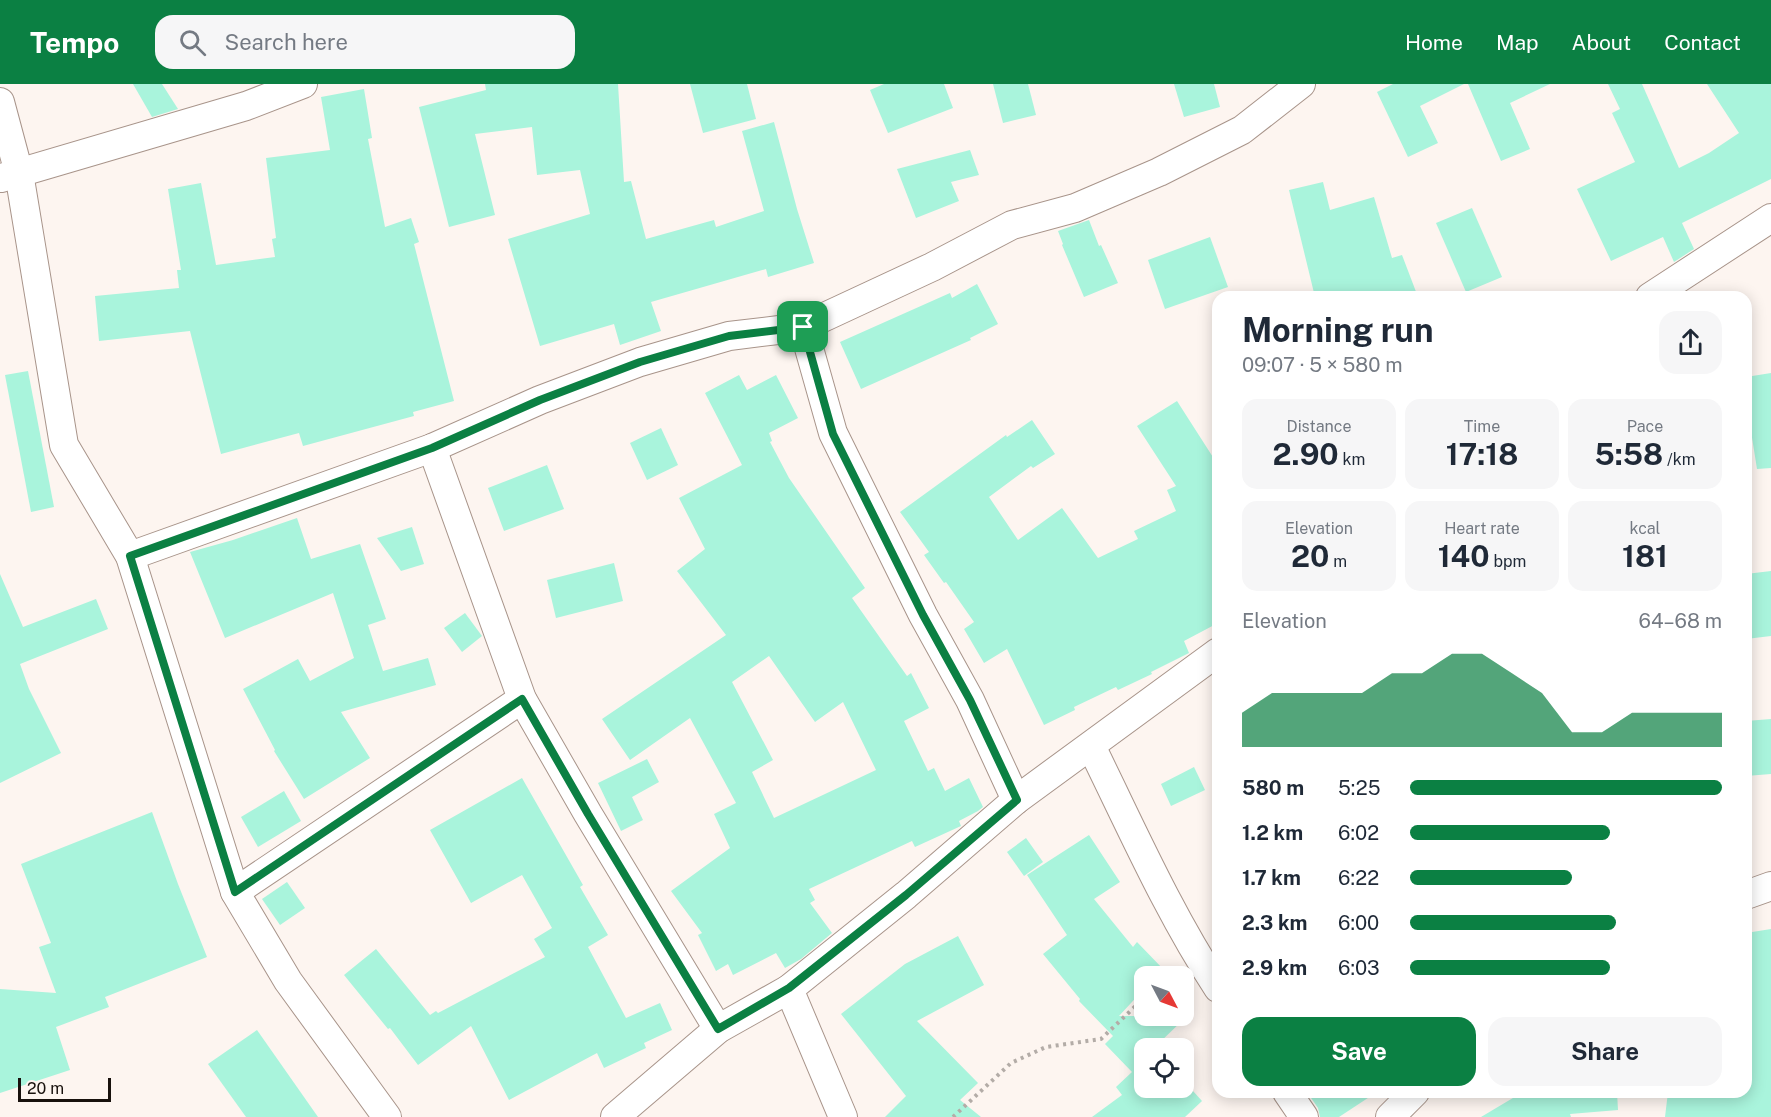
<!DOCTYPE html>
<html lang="en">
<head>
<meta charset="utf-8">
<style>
  body { margin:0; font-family:"Public Sans",sans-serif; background:#f6f6f7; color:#1f2937; height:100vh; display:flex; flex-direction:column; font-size:22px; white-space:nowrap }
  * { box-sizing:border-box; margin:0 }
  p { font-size:20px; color:#747a83 }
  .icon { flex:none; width:33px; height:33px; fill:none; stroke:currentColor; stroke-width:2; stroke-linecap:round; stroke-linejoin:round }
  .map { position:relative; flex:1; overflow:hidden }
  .drawer { position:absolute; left:1212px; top:207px; width:540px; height:807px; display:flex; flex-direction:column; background:#fff; border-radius:18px; box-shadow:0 3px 15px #0003 }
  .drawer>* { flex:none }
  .needle { width:39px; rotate:131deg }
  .controls { position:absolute; left:1134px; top:882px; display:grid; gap:12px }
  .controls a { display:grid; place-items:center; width:60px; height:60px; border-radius:12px; background:#fff; box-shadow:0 3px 15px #0003; font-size:30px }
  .scale { position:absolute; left:18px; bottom:15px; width:93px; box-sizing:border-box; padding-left:6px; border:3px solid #18110d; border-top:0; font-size:16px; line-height:21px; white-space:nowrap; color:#18110d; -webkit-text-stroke:4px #fdf5f0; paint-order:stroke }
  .pin { position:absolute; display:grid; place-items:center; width:51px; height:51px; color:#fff; margin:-26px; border-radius:12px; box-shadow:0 3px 9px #0006 }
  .round { display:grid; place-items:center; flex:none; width:63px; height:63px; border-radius:18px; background:#f6f6f7 }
  .head { display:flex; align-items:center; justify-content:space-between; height:102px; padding:0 30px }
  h1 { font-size:33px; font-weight:700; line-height:45px }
  .figures { display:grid; grid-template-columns:repeat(3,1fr); gap:9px; height:102px; padding:6px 30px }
  .figures div { display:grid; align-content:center; border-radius:15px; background:#f6f6f7; text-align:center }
  .figures b { font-size:30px; font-weight:700 }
  .figures small { font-size:16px; font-weight:400 }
  .figures p { font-size:16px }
  .chart { height:168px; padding:12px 30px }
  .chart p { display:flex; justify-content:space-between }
  .chart svg { width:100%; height:108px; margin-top:6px; fill:#0b8043; opacity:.7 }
  .primary-button { display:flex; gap:12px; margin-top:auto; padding:12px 30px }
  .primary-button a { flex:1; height:69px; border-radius:18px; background:#0b8043; color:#fff; font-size:24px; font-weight:700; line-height:69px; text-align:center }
  .primary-button a+a { background:#f6f6f7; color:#1f2937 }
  ul { padding:0 30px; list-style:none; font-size:20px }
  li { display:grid; grid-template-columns:96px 72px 1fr; align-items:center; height:45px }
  li i { height:15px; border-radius:8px; background:#0b8043 }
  header { display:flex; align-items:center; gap:36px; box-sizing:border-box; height:84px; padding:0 30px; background:#0b8043; color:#fff }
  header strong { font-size:28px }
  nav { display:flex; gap:33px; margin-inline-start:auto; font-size:21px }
  .search { width:420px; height:54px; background:#f6f6f7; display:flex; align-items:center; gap:15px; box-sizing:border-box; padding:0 21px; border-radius:18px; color:#747a83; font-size:22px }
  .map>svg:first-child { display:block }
  .building { fill:#a9f4dc; fill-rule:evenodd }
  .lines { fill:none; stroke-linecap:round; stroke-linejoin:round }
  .street-casing { stroke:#a8948a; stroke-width:30 }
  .path { stroke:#b3aca7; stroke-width:4; stroke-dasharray:3 4.5; stroke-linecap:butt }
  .street { stroke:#fff; stroke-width:28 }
  .route-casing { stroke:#fff; stroke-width:12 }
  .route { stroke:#0b8043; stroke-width:8 }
</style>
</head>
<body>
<header>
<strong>Tempo</strong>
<div class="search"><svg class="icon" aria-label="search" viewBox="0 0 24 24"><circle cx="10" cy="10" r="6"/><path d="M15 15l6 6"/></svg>Search here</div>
<nav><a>Home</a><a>Map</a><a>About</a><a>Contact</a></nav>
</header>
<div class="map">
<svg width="1771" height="1033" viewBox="0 0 1771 1033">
  <rect width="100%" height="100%" fill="#fdf5f0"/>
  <g class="building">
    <path d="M 133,0 L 162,0 L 178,25 L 152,33 Z"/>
    <path d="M 485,0 L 618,0 L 624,98 L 631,97 L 646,155 L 714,136 L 716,143 L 764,127 L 742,47 L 774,38 L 797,125 L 814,179 L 768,193 L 766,185 L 651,218 L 661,247 L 620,261 L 614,240 L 540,262 L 508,155 L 590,130 L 580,86 L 537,91 L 532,43 L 475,50 L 495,131 L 449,143 L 419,23 L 486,6 Z"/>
    <path d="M 690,0 L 747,0 L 756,35 L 703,49 Z"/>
    <path d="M 884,0 L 944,0 L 953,24 L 888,49 L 870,6 Z"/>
    <path d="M 993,0 L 1028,0 L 1036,31 L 1003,39 Z"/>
    <path d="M 1174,0 L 1214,0 L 1220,23 L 1184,33 Z"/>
    <path d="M 1393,0 L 1464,0 L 1420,22 L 1438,59 L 1408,73 L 1377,8 Z"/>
    <path d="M 1468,0 L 1550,0 L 1510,19 L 1530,65 L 1501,77 Z"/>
    <path d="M 1608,0 L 1642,0 L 1679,84 L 1709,69 L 1739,49 L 1707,0 L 1771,0 L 1771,95 L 1682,139 L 1694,165 L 1674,178 L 1663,153 L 1611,177 L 1577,105 L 1635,78 L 1612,29 L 1620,25 Z"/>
    <path d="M 364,5 L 372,54 L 368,55 L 385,143 L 411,134 L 419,158 L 414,160 L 454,317 L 413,328 L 414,332 L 303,362 L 299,349 L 221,370 L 190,247 L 99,257 L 95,212 L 179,204 L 177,186 L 181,186 L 168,105 L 201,99 L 216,181 L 275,173 L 272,155 L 276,154 L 266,74 L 330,66 L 321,13 Z"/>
    <path d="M 970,66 L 979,91 L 951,98 L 959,117 L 916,134 L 897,85 Z"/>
    <path d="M 1323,98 L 1330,126 L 1374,113 L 1392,174 L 1402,171 L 1418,213 L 1315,213 L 1289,106 Z"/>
    <path d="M 1472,124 L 1502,193 L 1466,208 L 1436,139 Z"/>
    <path d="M 1089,136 L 1099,162 L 1101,161 L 1118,199 L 1084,213 L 1062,161 L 1063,160 L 1058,147 Z"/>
    <path d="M 1210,153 L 1228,203 L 1165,225 L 1148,176 Z"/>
    <path d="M 977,200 L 998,240 L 970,254 L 971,256 L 861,305 L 840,258 L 950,209 L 952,214 Z"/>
    <path d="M 28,287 L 54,423 L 31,428 L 5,291 Z"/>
    <path d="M 1771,289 L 1771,384 L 1757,385 L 1746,316 L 1746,293 Z"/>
    <path d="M 739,291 L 747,306 L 776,291 L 798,334 L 769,349 L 772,357 L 770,358 L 789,394 L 865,504 L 852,514 L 907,592 L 911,589 L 929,624 L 904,637 L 928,687 L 934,684 L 945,707 L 969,694 L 983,723 L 978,727 L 959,737 L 961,742 L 915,763 L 912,757 L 809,805 L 815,816 L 810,819 L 832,849 L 801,875 L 785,884 L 776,869 L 733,891 L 728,880 L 716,887 L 698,851 L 702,849 L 671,807 L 730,764 L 714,730 L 736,719 L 690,634 L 630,676 L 602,635 L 726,551 L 677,487 L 705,465 L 679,414 L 742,381 L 705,309 ZM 769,572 L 815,638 L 843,618 L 876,686 L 774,734 L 752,688 L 773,676 L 732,598 Z"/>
    <path d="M 1177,317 L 1218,381 L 1218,539 L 1184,557 L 1189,569 L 1151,588 L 1152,590 L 1118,606 L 1116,603 L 1074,623 L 1075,626 L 1044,641 L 1007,565 L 984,579 L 964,545 L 974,538 L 946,498 L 944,499 L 924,471 L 929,468 L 900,428 L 1006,351 L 1007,353 L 1032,336 L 1055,370 L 1033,384 L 1031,382 L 989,413 L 1018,456 L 1062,424 L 1098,474 L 1138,455 L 1134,447 L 1176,427 L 1167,406 L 1176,402 L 1137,342 Z"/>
    <path d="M 661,344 L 678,381 L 647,396 L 630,359 Z"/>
    <path d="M 547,381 L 564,425 L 504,447 L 488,404 Z"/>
    <path d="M 297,434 L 311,475 L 360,460 L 386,535 L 368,541 L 383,587 L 428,574 L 436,601 L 341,628 L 370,674 L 304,715 L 274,667 L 275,666 L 243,605 L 298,575 L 310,597 L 354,574 L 333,509 L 225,554 L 190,468 L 233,456 Z"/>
    <path d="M 412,443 L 424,480 L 401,487 L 377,454 Z"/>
    <path d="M 614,479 L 623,517 L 556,534 L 547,496 Z"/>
    <path d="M 1771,487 L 1771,552 L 1746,555 L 1746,490 Z"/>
    <path d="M 0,490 L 23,543 L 96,515 L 108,545 L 20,580 L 29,605 L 61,669 L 0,699 Z"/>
    <path d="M 465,529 L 482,552 L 462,568 L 444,544 Z"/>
    <path d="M 1771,635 L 1771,690 L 1746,692 L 1746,637 Z"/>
    <path d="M 647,675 L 659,698 L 632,713 L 643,736 L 621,747 L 598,699 Z"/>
    <path d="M 1194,683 L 1205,706 L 1171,722 L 1161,700 Z"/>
    <path d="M 522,694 L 583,801 L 580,803 L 608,851 L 588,863 L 626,934 L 660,919 L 672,946 L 644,959 L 646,964 L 604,984 L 597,969 L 509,1016 L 471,942 L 418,981 L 390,944 L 388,945 L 344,891 L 376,865 L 430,931 L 436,927 L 438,929 L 545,873 L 534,855 L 552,844 L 522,791 L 471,819 L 430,746 Z"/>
    <path d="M 284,707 L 301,737 L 258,763 L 241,733 Z"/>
    <path d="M 152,728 L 178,800 L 207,873 L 105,913 L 109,923 L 56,943 L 70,986 L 0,1009 L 0,905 L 56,909 L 39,863 L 51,859 L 21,780 Z"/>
    <path d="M 1089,751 L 1120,798 L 1094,815 L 1133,863 L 1137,858 L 1164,886 L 1157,892 L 1144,892 L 1144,905 L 1119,932 L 1187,932 L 1154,964 L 1144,964 L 1144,1004 L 1184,1004 L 1184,997 L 1202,1017 L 1185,1033 L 1092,1033 L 1122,1011 L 1116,1003 L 1132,988 L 1105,960 L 1113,952 L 1079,917 L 1080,915 L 1043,870 L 1067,851 L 1027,791 Z"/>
    <path d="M 1026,754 L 1043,778 L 1024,792 L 1007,768 Z"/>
    <path d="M 287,798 L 305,824 L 280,841 L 262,815 Z"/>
    <path d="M 1771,845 L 1771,1033 L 1665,1033 L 1668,1008 L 1746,1008 L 1746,849 Z"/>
    <path d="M 958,852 L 984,901 L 917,937 L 978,999 L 960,1016 L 981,1033 L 885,1033 L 906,1012 L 841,930 L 905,880 Z"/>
    <path d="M 257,946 L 318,1033 L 246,1033 L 208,980 Z"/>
    <path d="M 1307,1008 L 1377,1008 L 1339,1033 L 1320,1033 L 1318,1024 Z"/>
    <path d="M 1523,1008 L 1617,1008 L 1618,1026 L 1570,1030 L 1571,1033 L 1481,1033 Z"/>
  </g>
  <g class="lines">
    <defs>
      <g id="street">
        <path d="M 0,18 L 19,89 L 64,361 L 130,472 L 235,808 L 288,897 L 387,1033"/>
        <path d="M 1,94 L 246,22 L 303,0"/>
        <path d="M 1650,213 L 1771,134"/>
        <path d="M 803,243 L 833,349 L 923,531 L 970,616 L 1016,716"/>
        <path d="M 432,364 L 522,615 L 588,730 L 718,945"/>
        <path d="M 130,472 L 432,364 L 540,316 L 640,278 L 729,252 L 803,243 L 932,183 L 1012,141 L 1075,124 L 1159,88 L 1242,46 L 1301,0"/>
        <path d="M 1091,662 C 1131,743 1168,828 1218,904"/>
        <path d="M 235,808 L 522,615"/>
        <path d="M 1746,811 L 1771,802"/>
        <path d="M 789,905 L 843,1033"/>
        <path d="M 1287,1008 L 1304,1033"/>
        <path d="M 615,1033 L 718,945 L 789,905 L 906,811 L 1016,716 L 1218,568"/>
        <path d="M 1390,1033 L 1415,1008"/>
      </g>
    </defs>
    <use href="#street" class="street-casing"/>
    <path class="path" d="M 953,1033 L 1011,979 L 1046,963 L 1101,955 L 1144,914"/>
    <use href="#street" class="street"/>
  </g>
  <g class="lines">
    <defs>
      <path id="route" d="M 803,243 L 833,350 L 923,531 L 970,616 L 1017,716 L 906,811 L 789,904 L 718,945 L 588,730 L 522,615 L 235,808 L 130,472 L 432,364 L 540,316 L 640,278 L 729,252 Z"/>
    </defs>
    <use href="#route" class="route-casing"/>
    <use href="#route" class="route"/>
  </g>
</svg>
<div class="controls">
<a><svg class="needle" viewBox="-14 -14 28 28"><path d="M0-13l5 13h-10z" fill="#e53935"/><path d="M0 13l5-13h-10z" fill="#747a83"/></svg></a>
<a><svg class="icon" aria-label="locate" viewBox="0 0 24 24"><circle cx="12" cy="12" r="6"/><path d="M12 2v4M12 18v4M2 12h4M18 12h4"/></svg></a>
</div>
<div class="scale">20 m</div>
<div class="pin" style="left:803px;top:243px;background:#1e9e55"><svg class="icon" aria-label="arrive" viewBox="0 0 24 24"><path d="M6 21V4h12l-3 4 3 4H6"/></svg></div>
<section class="drawer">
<div class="head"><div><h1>Morning run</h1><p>09:07 · 5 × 580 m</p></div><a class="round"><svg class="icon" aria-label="share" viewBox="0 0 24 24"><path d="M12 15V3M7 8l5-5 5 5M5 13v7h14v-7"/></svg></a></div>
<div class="figures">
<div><p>Distance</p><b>2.90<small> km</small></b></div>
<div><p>Time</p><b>17:18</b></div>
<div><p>Pace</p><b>5:58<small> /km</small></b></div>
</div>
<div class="figures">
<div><p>Elevation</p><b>20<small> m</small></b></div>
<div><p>Heart rate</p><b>140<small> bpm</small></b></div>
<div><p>kcal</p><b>181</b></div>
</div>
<div class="chart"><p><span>Elevation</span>64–68 m</p>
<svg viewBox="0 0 160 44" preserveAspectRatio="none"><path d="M0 44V30L10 22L20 22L30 22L40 22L50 14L60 14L70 6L80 6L90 14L100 22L110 38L120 38L130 30L140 30L150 30L160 30V44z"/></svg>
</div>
<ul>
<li><b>580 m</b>5:25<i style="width:100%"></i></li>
<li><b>1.2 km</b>6:02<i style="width:64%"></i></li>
<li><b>1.7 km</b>6:22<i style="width:52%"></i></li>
<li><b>2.3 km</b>6:00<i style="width:66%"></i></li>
<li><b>2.9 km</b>6:03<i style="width:64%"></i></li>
</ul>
<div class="primary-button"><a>Save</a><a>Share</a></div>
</section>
</div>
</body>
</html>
